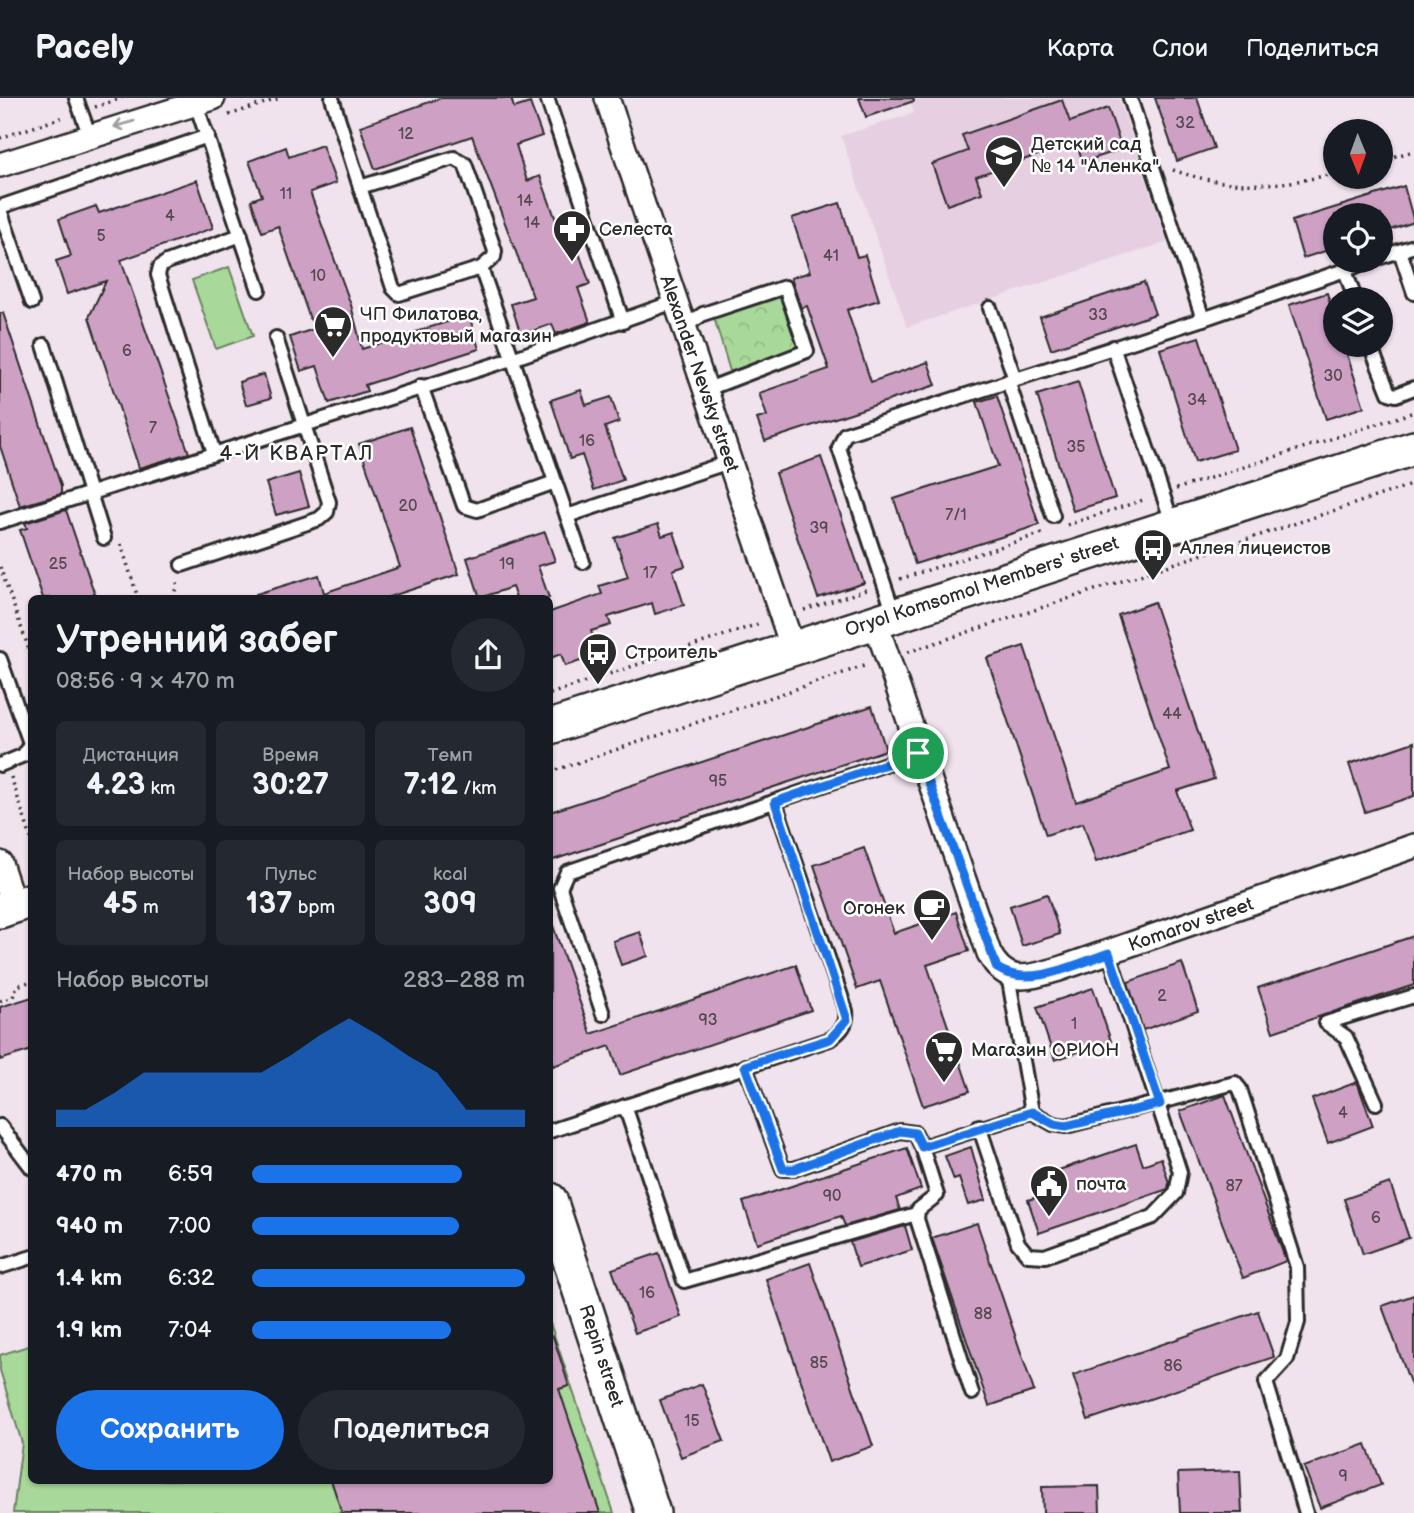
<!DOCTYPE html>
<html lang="ru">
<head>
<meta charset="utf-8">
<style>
  body { margin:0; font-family:"Balsamiq Sans",sans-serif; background:#242831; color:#f1f3f6; height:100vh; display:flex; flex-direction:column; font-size:26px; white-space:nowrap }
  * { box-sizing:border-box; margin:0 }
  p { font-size:23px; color:#9ea1a6 }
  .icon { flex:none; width:38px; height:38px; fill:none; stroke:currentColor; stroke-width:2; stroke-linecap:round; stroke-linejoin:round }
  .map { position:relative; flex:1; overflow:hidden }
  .drawer { position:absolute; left:28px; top:497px; width:525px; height:889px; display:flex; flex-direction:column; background:#171b24; border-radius:10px; box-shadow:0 2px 5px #0004 }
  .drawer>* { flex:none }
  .needle { width:46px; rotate:179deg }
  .controls { position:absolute; left:1323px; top:21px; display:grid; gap:14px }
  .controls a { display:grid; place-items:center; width:70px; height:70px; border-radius:50%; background:#171b24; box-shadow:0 2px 5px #0004; font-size:35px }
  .pin { position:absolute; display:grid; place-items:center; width:60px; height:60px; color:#fff; margin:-30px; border:4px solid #fff; border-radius:50%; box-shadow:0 2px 7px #0007 }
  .round { display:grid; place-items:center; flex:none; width:74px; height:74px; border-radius:37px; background:#242831 }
  .summary { display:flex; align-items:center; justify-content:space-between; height:119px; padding:0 28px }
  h1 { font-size:38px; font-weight:700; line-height:52px }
  .metrics { display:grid; grid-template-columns:repeat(3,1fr); gap:10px; height:119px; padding:7px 28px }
  .metrics div { display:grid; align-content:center; border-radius:10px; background:#242831; text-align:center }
  .metrics b { font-size:30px; font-weight:700 }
  .metrics small { font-size:19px; font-weight:400 }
  .metrics p { font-size:19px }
  .chart { height:196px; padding:14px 28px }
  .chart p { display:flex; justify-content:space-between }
  .chart svg { width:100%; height:126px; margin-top:7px; fill:#1a73e8; opacity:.7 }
  .primary-button { display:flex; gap:14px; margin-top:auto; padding:14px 28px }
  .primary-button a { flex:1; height:80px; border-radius:42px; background:#1a73e8; color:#fff; font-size:28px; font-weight:700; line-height:80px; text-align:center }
  .primary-button a+a { background:#242831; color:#f1f3f6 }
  ul { padding:0 28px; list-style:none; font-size:23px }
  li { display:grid; grid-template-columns:112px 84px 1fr; align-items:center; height:52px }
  li i { height:18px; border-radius:9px; background:#1a73e8 }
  header { display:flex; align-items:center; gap:42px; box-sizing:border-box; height:98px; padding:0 35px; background:#171b24; border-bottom:2px solid #363941 }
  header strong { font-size:33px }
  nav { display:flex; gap:38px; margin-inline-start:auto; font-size:24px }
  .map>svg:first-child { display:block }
  .built { fill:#e6cfe1 }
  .forest { fill:url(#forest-crowns); stroke:#6a8262; stroke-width:2 }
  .green { fill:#a9d99a; stroke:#6a8262; stroke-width:2 }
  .building { fill:#cea1c4; stroke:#2b2b2b; stroke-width:2 }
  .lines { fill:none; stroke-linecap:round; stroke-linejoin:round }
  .lane-casing { stroke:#2b2b2b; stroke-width:18 }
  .street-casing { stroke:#2b2b2b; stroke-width:28 }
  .secondary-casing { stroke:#2b2b2b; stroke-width:38 }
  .path { stroke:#2b2b2b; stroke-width:3.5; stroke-dasharray:2 5; stroke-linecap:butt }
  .lane { stroke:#fff; stroke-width:12 }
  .street { stroke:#fff; stroke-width:23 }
  .secondary { stroke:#fff; stroke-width:33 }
  .oneway { stroke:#a0a0a0 }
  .route-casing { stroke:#fff; stroke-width:14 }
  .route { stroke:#1a73e8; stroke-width:9 }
  .labels { text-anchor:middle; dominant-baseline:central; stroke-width:5; stroke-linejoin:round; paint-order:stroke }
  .number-label { font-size:16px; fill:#544851 }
  .poi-label { font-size:19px; fill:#2b2b2b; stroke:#fff; text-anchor:start }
  .street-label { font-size:19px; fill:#2b2b2b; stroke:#fff }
  .neighbourhood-label { font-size:21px; letter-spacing:2px; fill:#2b2b2b; stroke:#fff }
</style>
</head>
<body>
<header>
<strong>Pacely</strong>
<nav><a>Карта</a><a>Слои</a><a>Поделиться</a></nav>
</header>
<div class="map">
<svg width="1414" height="1415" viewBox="0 0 1414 1415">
  <defs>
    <pattern id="forest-crowns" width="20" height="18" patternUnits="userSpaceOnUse" patternTransform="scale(1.75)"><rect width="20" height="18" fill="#a9d99a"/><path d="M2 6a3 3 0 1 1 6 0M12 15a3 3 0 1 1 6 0" fill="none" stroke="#92ba85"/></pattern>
  </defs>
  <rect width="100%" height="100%" fill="#f0e3ed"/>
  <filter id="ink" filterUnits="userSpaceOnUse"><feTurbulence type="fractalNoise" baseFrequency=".0143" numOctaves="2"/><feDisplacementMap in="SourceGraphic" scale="14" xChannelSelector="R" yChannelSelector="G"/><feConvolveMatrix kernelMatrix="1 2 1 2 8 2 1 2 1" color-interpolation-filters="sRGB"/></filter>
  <g filter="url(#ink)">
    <path class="built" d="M 909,0 L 1119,0 L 1167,144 L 907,229 L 841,38 L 914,15 Z"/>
    <path class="forest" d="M 785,189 L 807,253 L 732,280 L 712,213 Z"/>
    <g class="green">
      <path d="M 229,169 L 253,238 L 216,251 L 192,182 Z"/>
      <path d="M 550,1225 L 614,1415 L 13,1415 L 22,1345 L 0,1272 L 0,1257 L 31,1247 L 32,1382 L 550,1382 Z"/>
    </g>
    <g class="building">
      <path d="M 441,0 L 511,0 L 514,10 L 530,5 L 542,38 L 516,47 L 527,83 L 540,78 L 568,155 L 578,152 L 590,186 L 578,190 L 590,224 L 556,236 L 552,226 L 521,237 L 511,206 L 533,199 L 472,38 L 375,71 L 360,28 Z"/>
      <path d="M 859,0 L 913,0 L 914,3 L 866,19 Z"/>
      <path d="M 1155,0 L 1197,0 L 1214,50 L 1177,63 Z"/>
      <path d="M 1062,2 L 1070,24 L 1108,10 L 1122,51 L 1083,64 L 1076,44 L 976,78 L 982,95 L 947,107 L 932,66 L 968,53 L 962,37 Z"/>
      <path d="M 322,47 L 336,85 L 310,94 L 351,207 L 362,251 L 469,217 L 479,251 L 365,287 L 367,293 L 329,305 L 317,268 L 301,273 L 290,239 L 317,230 L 310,221 L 278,128 L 262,134 L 251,102 L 262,98 L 249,63 L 286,49 L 289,59 Z"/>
      <path d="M 197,82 L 213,130 L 121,162 L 189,355 L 139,370 L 89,219 L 106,183 L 67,196 L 56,163 L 71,158 L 59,121 L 96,108 L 99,115 Z"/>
      <path d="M 1404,88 L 1414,124 L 1381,135 L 1381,117 L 1335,117 L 1335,150 L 1303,160 L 1292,123 Z"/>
      <path d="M 840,105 L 857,159 L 865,157 L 879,202 L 847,212 L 871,284 L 928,264 L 936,287 L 765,343 L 757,321 L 767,318 L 759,295 L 829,271 L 807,208 L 801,210 L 791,180 L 810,174 L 792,120 Z"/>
      <path d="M 1144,184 L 1155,216 L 1051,251 L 1040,219 Z"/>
      <path d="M 1327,195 L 1335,221 L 1335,247 L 1344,247 L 1364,309 L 1326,321 L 1289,207 Z"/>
      <path d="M 0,215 L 3,215 L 61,388 L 61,396 L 20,408 L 0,348 Z"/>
      <path d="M 1199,239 L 1235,352 L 1195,364 L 1160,251 Z"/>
      <path d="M 264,276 L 271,300 L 246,307 L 239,284 Z"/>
      <path d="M 1078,284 L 1115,400 L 1073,413 L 1037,297 Z"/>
      <path d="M 581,292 L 586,307 L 611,299 L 619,324 L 605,329 L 623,382 L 594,392 L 582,357 L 570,361 L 551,302 Z"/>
      <path d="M 997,298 L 1039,427 L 915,466 L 894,401 L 998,368 L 977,304 Z"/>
      <path d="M 410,329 L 459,476 L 386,500 L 256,500 L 256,496 L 319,477 L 324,495 L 400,469 L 359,346 Z"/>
      <path d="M 821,359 L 864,485 L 818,500 L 775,375 Z"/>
      <path d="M 299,375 L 309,408 L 276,417 L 266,385 Z"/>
      <path d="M 66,412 L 96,500 L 43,500 L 20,432 L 27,430 L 25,425 Z"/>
      <path d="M 658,426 L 662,438 L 674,434 L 685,468 L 673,472 L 684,507 L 655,516 L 652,505 L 608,519 L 611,527 L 591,533 L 599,557 L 565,568 L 561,556 L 550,560 L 550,514 L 602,496 L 599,488 L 628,479 L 615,440 Z"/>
      <path d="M 545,434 L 555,463 L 538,468 L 549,500 L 516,500 L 512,489 L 480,500 L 467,460 Z"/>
      <path d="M 1154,504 L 1214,681 L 1177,693 L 1190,732 L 1096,764 L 1083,725 L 1046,737 L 987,560 L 1024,548 L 1076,704 L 1170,672 L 1118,517 Z"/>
      <path d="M 872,608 L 886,652 L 550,763 L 550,714 Z"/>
      <path d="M 1414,644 L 1414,698 L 1365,714 L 1349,666 Z"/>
      <path d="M 864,750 L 894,835 L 956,814 L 969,853 L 927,867 L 970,993 L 923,1008 L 880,883 L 857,891 L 814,767 Z"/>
      <path d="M 1047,796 L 1060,836 L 1022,848 L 1010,808 Z"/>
      <path d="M 550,825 L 552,825 L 591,936 L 796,867 L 811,912 L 620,977 L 610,948 L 553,968 L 550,959 Z"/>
      <path d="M 640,834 L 648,858 L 621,867 L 613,843 Z"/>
      <path d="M 1414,838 L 1414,887 L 1273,934 L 1258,890 Z"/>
      <path d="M 1182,865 L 1198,913 L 1143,932 L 1128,884 Z"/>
      <path d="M 1093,890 L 1111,943 L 1055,962 L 1037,909 Z"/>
      <path d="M 32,899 L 32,952 L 0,962 L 0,909 Z"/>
      <path d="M 1357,984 L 1373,1028 L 1328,1045 L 1312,1001 Z"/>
      <path d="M 1225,997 L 1286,1163 L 1243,1180 L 1180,1013 Z"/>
      <path d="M 1136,1046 L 1143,1067 L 1161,1060 L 1169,1085 L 1168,1091 L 1039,1135 L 1028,1102 L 1047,1096 L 1041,1078 Z"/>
      <path d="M 971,1049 L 986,1102 L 968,1107 L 959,1080 L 954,1082 L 945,1058 Z"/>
      <path d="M 907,1050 L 921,1091 L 896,1100 L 900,1112 L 845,1128 L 841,1118 L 757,1145 L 743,1104 Z"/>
      <path d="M 1390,1085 L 1409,1140 L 1363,1156 L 1344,1101 Z"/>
      <path d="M 977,1125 L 1034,1293 L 989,1308 L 932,1140 Z"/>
      <path d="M 905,1128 L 912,1152 L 858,1169 L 850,1144 Z"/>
      <path d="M 659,1155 L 681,1219 L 635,1235 L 612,1171 Z"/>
      <path d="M 810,1165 L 873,1348 L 829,1364 L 766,1181 Z"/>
      <path d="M 1414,1197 L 1414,1290 L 1412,1290 L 1382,1208 Z"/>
      <path d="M 1258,1213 L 1274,1259 L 1088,1322 L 1073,1277 Z"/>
      <path d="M 553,1238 L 569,1288 L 559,1291 L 600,1415 L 342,1415 L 331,1382 L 550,1382 L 550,1239 Z"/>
      <path d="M 702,1286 L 724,1343 L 681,1359 L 660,1302 Z"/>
      <path d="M 1366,1346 L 1381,1387 L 1320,1410 L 1304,1369 Z"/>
      <path d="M 1240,1373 L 1242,1415 L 1180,1415 L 1178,1375 Z"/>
      <path d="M 1099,1388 L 1100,1415 L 1043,1415 L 1042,1389 Z"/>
    </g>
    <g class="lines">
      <defs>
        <g id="lane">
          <path d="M 76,0 L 89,36"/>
          <path d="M 332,0 L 360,89"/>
          <path d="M 547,0 L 623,224"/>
          <path d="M 1130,0 L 1203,221"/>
          <path d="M 196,6 L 259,192"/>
          <path d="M 0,109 L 208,38"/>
          <path d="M 0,112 L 32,204"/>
          <path d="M 1400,153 L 1414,195"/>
          <path d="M 1381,159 L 1414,148"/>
          <path d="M 481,170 L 399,196 L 393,190 L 360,89 L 454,60 L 465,66 L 495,153 L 494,159 L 481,170 L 567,418 L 729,364"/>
          <path d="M 1345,172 L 1355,201"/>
          <path d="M 990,210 L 1015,281"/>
          <path d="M 683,230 L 703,216 L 785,189 L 807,253 L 705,292"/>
          <path d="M 44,247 L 104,440"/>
          <path d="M 1370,247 L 1389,295 L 1396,297 L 1414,290"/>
          <path d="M 1113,249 L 1173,427"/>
          <path d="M 1008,283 L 1053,418"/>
          <path d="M 421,288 L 464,408 L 477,412 L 555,384"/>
          <path d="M 214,355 L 158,177 L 160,169 L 167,164 L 241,137"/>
          <path d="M 567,418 L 583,464"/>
          <path d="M 0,424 L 512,261 L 674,204"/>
          <path d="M 182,467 L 319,421 L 327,414 L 329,404 L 276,240"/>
          <path d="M 894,516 L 839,350 L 845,336 L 1203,221 L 1371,163"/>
          <path d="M 0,561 L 30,645 L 24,657 L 0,667"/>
          <path d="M 1008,877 L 1032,1014"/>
          <path d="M 603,916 L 560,790 L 567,774 L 918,655"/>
          <path d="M 745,968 L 783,1071 L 794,1071 L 900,1033 L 915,1035 L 922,1049"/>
          <path d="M 1376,1005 L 1346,939 L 1326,925 L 1414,898"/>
          <path d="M 625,1008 L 684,1183 L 916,1116"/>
          <path d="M 0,1028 L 32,1070"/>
          <path d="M 979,1028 L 1018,1145 L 1028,1157 L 1045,1158 L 1153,1119 L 1176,1095 L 1180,1074 L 1109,855"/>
          <path d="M 550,1033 L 830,941 C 840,934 848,926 846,913 L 775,704"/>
          <path d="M 0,1169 L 32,1159"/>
          <path d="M 972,1295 L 917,1121 L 918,1112 L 937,1097 L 922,1049 L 1032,1014 L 1053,1026 L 1066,1028 L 1235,985 L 1240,991 L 1297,1169 L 1298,1224 L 1287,1261 L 1266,1284 L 1306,1415"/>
        </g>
        <g id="street">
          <path d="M 607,0 L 793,551"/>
          <path d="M 0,67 L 213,0"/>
          <path d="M 875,523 L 989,855 C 1006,888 1028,880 1059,871 L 1414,748"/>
          <path d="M 0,765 L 14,808"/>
        </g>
        <g id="secondary">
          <path d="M 550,629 L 1414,350"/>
          <path d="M 0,813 L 32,802"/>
          <path d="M 550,1102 L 653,1415"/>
        </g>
      </defs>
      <use href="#lane" class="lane-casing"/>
      <use href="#street" class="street-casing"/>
      <use href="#secondary" class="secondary-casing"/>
      <g class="path">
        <path d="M 95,9 L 122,0"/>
        <path d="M 229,17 L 280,0"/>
        <path d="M 0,40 L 64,19"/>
        <path d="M 1381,62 L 1414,53"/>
        <path d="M 1173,72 C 1227,91 1280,90 1335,75"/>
        <path d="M 1176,391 L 1414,314"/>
        <path d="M 1067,427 L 1146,401"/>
        <path d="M 121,446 L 138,500"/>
        <path d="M 0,469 L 32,560"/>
        <path d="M 900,481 L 1046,434"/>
        <path d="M 173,500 L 178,483"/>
        <path d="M 804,512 L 869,491"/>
        <path d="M 908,554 L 1414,386"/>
        <path d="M 550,596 L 761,525"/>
        <path d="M 550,674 L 867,567"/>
        <path d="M 11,679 L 32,743"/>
        <path d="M 0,862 L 1,862"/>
        <path d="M 0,903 L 13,899 L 17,888 L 32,883"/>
      </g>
      <use href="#lane" class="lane"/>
      <use href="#street" class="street"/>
      <use href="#secondary" class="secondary"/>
    </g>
    <defs><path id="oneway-shaft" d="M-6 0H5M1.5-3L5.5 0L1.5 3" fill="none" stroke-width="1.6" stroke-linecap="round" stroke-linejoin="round" transform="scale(1.75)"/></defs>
    <use class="oneway" href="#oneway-shaft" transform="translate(124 26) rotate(164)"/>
  </g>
  <g class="lines" filter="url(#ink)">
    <defs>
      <path id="route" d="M 918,655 L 997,870 C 1030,891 1075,866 1109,855 L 1160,1006 L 1066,1028 L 1054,1026 L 1032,1014 L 922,1049 L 915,1035 L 900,1033 L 794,1071 L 783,1071 L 745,968 L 830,941 L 847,922 L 775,704 Z"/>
    </defs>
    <use href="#route" class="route-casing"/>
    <use href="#route" class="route"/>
  </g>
  <defs>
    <symbol id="school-pin" viewBox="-11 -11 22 30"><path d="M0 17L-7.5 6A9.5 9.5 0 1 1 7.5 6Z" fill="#2b2b2b" stroke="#fff"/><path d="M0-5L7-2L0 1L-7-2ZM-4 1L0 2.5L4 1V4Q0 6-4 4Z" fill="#fff"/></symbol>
    <symbol id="pharmacy-pin" viewBox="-11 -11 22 30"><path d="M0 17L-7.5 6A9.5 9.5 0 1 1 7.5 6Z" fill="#2b2b2b" stroke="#fff"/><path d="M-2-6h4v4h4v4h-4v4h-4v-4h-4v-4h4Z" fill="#fff"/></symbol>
    <symbol id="supermarket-pin" viewBox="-11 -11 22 30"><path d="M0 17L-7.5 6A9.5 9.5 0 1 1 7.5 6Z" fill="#2b2b2b" stroke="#fff"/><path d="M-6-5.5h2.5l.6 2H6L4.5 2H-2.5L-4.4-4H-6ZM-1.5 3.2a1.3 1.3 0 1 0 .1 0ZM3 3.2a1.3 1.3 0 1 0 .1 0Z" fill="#fff"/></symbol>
    <symbol id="bus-pin" viewBox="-11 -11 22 30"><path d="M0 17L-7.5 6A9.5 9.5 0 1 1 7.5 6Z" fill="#2b2b2b" stroke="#fff"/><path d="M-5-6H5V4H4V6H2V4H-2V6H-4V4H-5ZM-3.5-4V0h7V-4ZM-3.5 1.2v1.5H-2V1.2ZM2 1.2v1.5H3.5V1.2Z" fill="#fff"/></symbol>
    <symbol id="cafe-pin" viewBox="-11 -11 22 30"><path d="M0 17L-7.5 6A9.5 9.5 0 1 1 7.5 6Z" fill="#2b2b2b" stroke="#fff"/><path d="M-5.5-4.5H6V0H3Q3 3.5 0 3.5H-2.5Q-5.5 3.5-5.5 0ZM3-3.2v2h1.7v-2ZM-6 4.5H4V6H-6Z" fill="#fff"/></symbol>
    <symbol id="civic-pin" viewBox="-11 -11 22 30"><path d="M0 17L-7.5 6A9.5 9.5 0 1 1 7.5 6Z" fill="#2b2b2b" stroke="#fff"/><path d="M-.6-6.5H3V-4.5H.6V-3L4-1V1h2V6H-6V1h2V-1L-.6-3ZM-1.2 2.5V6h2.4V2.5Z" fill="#fff"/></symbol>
  </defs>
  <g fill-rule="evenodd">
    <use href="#school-pin" x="982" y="35" width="44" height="60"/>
    <use href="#pharmacy-pin" x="550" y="109" width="44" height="60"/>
    <use href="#supermarket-pin" x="311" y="205" width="44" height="60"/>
    <use href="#bus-pin" x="1131" y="428" width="44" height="60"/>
    <use href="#bus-pin" x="576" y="532" width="44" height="60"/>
    <use href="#cafe-pin" x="910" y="788" width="44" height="60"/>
    <use href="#supermarket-pin" x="922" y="930" width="44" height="60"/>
    <use href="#civic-pin" x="1027" y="1064" width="44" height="60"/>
  </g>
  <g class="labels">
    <g class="number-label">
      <text x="1185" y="25">32</text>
      <text x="406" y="36">12</text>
      <text x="286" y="96">11</text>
      <text x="525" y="103">14</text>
      <text x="170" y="118">4</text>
      <text x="532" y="125">14</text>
      <text x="101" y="138">5</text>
      <text x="831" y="158">41</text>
      <text x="318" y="178">10</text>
      <text x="1098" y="217">33</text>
      <text x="127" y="253">6</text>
      <text x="1333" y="278">30</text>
      <text x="1197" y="302">34</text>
      <text x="153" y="330">7</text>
      <text x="587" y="343">16</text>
      <text x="1076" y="349">35</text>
      <text x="408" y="408">20</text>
      <text x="956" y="417">7/1</text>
      <text x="819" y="430">39</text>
      <text x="58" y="466">25</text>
      <text x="507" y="466">19</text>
      <text x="650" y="475">17</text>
      <text x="1172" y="616">44</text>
      <text x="718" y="683">95</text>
      <text x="1162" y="898">2</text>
      <text x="708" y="922">93</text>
      <text x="1074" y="926">1</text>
      <text x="1343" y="1015">4</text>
      <text x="1234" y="1088">87</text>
      <text x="832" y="1098">90</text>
      <text x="1376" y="1120">6</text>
      <text x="647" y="1195">16</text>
      <text x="983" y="1216">88</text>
      <text x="819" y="1265">85</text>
      <text x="1173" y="1268">86</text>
      <text x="692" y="1323">15</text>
      <text x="1343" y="1378">9</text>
    </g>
    <g class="poi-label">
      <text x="1031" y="46">Детский сад<tspan x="1031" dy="22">№ 14 "Аленка"</tspan></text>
      <text x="599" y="131">Селеста</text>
      <text x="360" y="216">ЧП Филатова,<tspan x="360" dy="22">продуктовый магазин</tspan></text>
      <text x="1180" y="450">Аллея лицеистов</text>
      <text x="625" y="554">Строитель</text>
      <text x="905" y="810" text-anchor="end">Огонек</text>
      <text x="971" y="952">Магазин ОРИОН</text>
      <text x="1076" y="1086">почта</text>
    </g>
    <g class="street-label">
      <text transform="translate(699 276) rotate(71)">Alexander Nevsky street</text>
      <text transform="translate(982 489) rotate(-18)">Oryol Komsomol Members' street</text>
      <text transform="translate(1191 827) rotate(-19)">Komarov street</text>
      <text transform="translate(601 1258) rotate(72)">Repin street</text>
    </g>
    <g class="neighbourhood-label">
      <text x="297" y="355">4-Й КВАРТАЛ</text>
    </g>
  </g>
</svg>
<div class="controls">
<a><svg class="needle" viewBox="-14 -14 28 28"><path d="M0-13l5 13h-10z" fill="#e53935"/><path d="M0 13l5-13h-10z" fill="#9ea1a6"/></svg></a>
<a><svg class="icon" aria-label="locate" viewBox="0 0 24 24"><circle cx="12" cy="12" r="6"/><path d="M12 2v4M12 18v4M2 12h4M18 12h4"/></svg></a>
<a><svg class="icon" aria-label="layers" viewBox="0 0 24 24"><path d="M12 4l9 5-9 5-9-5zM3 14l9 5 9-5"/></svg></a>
</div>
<div class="pin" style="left:918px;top:655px;background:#1e9e55"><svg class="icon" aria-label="arrive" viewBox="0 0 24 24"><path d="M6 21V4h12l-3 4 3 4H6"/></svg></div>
<section class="drawer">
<div class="summary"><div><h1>Утренний забег</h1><p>08:56 · 9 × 470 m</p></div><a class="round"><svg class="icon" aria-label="share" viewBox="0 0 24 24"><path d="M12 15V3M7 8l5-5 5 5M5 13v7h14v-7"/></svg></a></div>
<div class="metrics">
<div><p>Дистанция</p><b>4.23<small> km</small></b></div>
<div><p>Время</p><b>30:27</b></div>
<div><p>Темп</p><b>7:12<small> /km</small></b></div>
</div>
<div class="metrics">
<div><p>Набор высоты</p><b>45<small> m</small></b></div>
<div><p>Пульс</p><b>137<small> bpm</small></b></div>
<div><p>kcal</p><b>309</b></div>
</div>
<div class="chart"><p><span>Набор высоты</span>283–288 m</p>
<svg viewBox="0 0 160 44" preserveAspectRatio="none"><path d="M0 44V38L10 38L20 32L30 25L40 25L50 25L60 25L70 25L80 19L90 12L100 6L110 12L120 19L130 25L140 38L150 38L160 38V44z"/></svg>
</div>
<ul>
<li><b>470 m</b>6:59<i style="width:77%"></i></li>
<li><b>940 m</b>7:00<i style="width:76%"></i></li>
<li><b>1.4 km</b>6:32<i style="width:100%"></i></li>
<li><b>1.9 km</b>7:04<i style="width:73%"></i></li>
</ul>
<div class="primary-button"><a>Сохранить</a><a>Поделиться</a></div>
</section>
</div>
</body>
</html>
